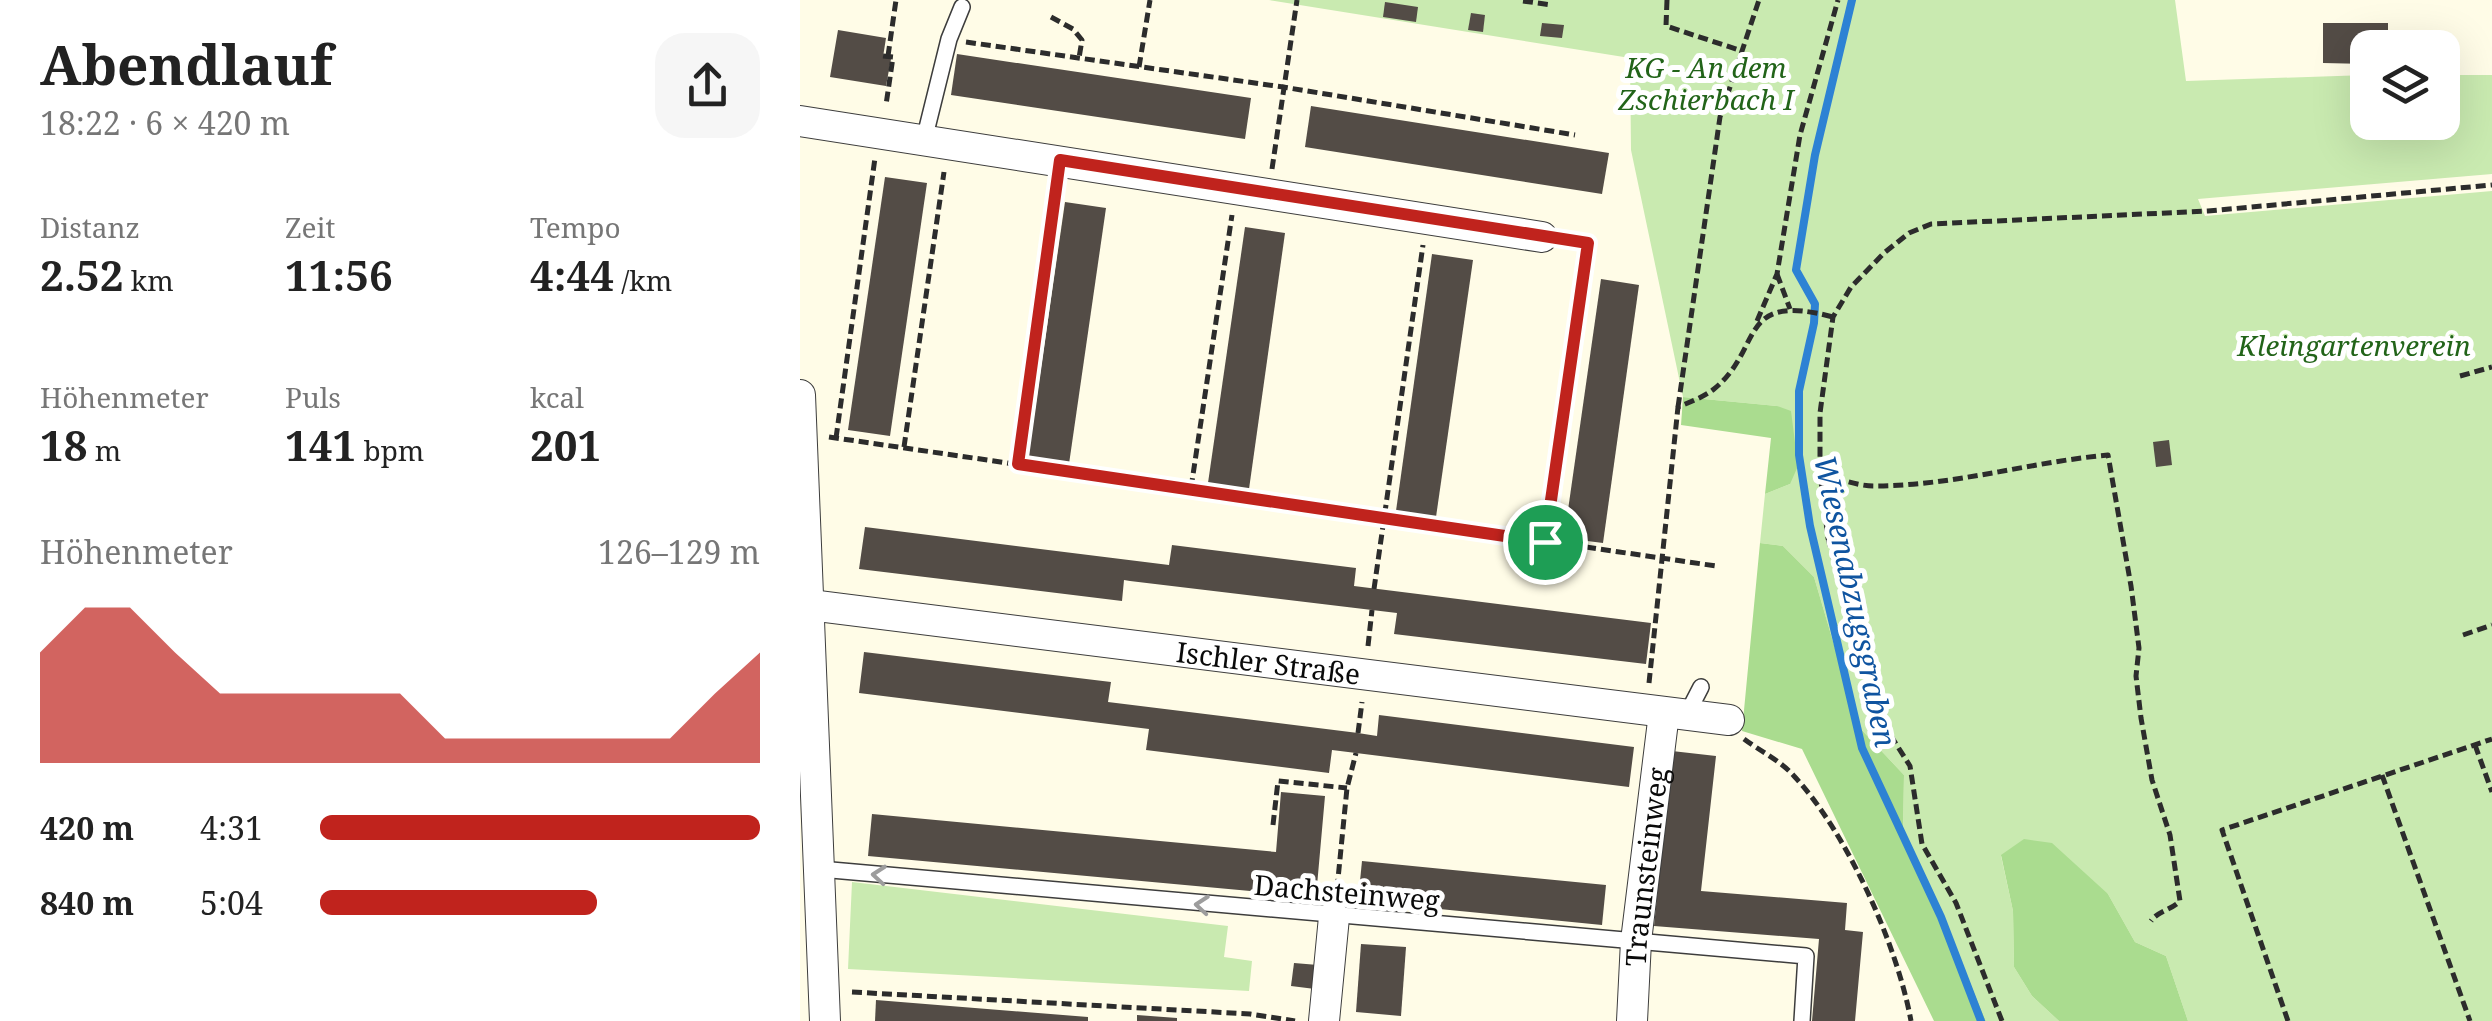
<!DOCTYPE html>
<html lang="de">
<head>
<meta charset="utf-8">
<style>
  body { margin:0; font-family:"Noto Serif",serif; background:#f6f6f6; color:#222; height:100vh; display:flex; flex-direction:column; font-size:38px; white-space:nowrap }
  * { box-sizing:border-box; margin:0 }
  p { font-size:32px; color:#767676 }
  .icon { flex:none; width:55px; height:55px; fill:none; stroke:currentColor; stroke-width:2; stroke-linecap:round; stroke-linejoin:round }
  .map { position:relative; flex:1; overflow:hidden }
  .details { display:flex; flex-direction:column; background:#fff; width:800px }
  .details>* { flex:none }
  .controls { position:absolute; left:1550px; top:30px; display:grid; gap:20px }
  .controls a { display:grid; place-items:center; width:110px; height:110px; border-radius:20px; background:#fff; box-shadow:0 10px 40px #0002; font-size:50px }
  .pin { position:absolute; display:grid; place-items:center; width:85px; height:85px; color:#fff; margin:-42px; border:5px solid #fff; border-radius:50%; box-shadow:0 2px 10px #0007 }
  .round { display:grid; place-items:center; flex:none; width:105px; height:105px; border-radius:30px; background:#f6f6f6 }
  .summary { display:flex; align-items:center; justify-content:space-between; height:170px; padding:0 40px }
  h1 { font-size:55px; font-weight:700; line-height:75px }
  .stats { display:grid; grid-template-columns:repeat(3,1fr); gap:15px; height:170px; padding:10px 40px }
  .stats div { display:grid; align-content:center }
  .stats b { font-size:42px; font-weight:700 }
  .stats small { font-size:28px; font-weight:400 }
  .stats p { font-size:28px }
  .chart { height:280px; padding:20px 40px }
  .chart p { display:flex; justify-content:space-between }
  .chart svg { width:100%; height:180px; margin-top:10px; fill:#c0231d; opacity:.7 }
  ul { padding:0 40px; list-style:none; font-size:32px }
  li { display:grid; grid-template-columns:160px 120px 1fr; align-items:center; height:75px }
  li i { height:25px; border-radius:12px; background:#c0231d }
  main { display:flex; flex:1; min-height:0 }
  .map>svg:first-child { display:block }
  .green { fill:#c9eab0 }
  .forest { fill:#aadc8f }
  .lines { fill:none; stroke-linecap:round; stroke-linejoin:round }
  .stream { stroke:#2d82d4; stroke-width:8 }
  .building { fill:#534c46 }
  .lane-casing { stroke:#3d3d3d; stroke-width:18 }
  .street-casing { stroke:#3d3d3d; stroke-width:32 }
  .path { stroke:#2c2c2c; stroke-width:5; stroke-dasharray:10 5; stroke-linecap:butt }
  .lane { stroke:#fff; stroke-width:15 }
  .street { stroke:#fff; stroke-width:30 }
  .oneway { stroke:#9d9d9d }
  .route-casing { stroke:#fff; stroke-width:20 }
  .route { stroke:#c0231d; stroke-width:12 }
  .labels { text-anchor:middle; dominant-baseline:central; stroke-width:10; stroke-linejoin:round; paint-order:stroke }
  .park-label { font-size:28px; font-style:italic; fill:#226419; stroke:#fff }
  .street-label { font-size:28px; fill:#0a0a0a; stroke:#fff }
  .water-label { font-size:30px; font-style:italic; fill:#0f54a0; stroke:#fff }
</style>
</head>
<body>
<main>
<section class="details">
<div class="summary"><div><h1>Abendlauf</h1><p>18:22 · 6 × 420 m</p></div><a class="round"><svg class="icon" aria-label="share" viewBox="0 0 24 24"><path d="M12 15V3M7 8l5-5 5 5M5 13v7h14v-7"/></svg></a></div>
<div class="stats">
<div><p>Distanz</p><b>2.52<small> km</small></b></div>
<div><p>Zeit</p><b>11:56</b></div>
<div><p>Tempo</p><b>4:44<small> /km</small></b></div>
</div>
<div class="stats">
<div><p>Höhenmeter</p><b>18<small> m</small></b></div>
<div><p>Puls</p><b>141<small> bpm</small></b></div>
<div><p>kcal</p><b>201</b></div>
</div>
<div class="chart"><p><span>Höhenmeter</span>126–129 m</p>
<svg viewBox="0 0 160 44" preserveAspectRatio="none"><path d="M0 44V17L10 6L20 6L30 17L40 27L50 27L60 27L70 27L80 27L90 38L100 38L110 38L120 38L130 38L140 38L150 27L160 17V44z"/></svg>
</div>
<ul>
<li><b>420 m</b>4:31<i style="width:100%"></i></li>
<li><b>840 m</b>5:04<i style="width:63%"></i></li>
</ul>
</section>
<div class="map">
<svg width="1692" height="1021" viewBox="0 0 1692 1021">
  <rect width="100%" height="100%" fill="#fffce7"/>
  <g class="green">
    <path d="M 469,0 L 1375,0 L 1386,81 L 1567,75 L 1568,122 L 1642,122 L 1643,75 L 1692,75 L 1692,174 L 1398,199 L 1405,216 L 1692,191 L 1692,1021 L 1388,1021 L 1366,956 L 1335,942 L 1308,894 L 1201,856 L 1213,911 L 1214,967 L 1232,996 L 1259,1021 L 1186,1021 L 1143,916 L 1103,834 L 1104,775 L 1058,726 L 1014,577 L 983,546 L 960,543 L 965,494 L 990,484 L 977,406 L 883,397 L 831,150 L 830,58 Z"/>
    <path d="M 52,882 L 428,926 L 424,957 L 452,961 L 449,991 L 48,969 Z"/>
  </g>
  <g class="forest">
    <path d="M 883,397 L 977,406 L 991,411 L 998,466 L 990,484 L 965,494 L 971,438 L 881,425 Z"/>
    <path d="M 960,543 L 983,546 L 1014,577 L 1058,726 L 1104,775 L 1103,834 L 1143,916 L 1186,1021 L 1134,1021 L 1002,749 L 942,731 Z"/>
    <path d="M 1224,839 L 1252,843 L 1308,894 L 1335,942 L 1366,956 L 1388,1021 L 1259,1021 L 1232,996 L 1214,967 L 1213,911 L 1201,855 Z"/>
  </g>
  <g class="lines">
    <path class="stream" d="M 1052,0 L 1015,155 L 996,270 L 1015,304 L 1014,323 L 999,391 L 999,455 L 1010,526 L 1062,748 L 1141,917 L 1181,1021"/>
  </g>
  <g class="building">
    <path d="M 585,2 L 618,7 L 616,22 L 583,17 Z"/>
    <path d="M 671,13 L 685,15 L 683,32 L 668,30 Z"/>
    <path d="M 742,23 L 764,25 L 762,38 L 740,36 Z"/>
    <path d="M 1523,23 L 1588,23 L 1588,48 L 1568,48 L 1568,64 L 1523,63 Z"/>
    <path d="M 38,30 L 86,38 L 83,57 L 91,59 L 86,86 L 30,77 Z"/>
    <path d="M 157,54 L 451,98 L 445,139 L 151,95 Z"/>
    <path d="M 511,106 L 809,153 L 802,194 L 505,147 Z"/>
    <path d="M 85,177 L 127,183 L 90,436 L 48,430 Z"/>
    <path d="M 265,202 L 306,208 L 269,464 L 228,458 Z"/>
    <path d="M 445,227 L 485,233 L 449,489 L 408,483 Z"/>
    <path d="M 632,254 L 673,260 L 636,517 L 596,511 Z"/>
    <path d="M 801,279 L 839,285 L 803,543 L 764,538 Z"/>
    <path d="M 1369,440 L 1372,465 L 1356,467 L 1353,442 Z"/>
    <path d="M 65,527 L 369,565 L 372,545 L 556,568 L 554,586 L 851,623 L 846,664 L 594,634 L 597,613 L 330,581 L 324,580 L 322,601 L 59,569 Z"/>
    <path d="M 64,652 L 311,682 L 308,702 L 558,733 L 577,736 L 579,715 L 834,747 L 829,787 L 532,750 L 529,773 L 346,750 L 349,729 L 59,693 Z"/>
    <path d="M 872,751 L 916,756 L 901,891 L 1047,903 L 1045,930 L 1063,932 L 1055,1021 L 1012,1021 L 1019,939 L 854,926 Z"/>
    <path d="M 481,792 L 525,796 L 516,897 L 68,856 L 72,814 L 476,852 Z"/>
    <path d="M 562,861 L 806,885 L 802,925 L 558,901 Z"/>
    <path d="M 561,944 L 606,947 L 601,1016 L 556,1012 Z"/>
    <path d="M 494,963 L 518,965 L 515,989 L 491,986 Z"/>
    <path d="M 76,1000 L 288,1017 L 288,1021 L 75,1021 Z"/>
    <path d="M 337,1015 L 377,1018 L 377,1021 L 337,1021 Z"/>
  </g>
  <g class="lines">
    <defs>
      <g id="lane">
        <path d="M 124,140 L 149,39 L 162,7"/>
        <path d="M 886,716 L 901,687"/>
        <path d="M 20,869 L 1006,956 L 1002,1021"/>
      </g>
      <g id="street">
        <path d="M 0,121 L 742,237"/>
        <path d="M 0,395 L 25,1021"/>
        <path id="s1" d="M 10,605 L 929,720"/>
        <path d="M 524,1021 L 534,917"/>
        <path id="s2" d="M 832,1021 L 836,941 L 864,713"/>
      </g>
    </defs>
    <use href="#lane" class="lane-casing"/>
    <use href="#street" class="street-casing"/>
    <g class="path">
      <path d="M 867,0 L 866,26 L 942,51"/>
      <path d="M 723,1 L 752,5"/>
      <path d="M 251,17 L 273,29 L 282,40 L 279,58"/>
      <path d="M 166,42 L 483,87 L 775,135"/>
      <path d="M 83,56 L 93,57 L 86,105"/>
      <path d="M 88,56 L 96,0"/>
      <path d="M 339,67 L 350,0"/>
      <path d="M 472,169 L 497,0"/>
      <path d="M 977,274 L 990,309"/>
      <path d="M 957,321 L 977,274 L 1000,135 L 1038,0"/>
      <path d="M 1660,376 L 1692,367"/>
      <path d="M 878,407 L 920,117 L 959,0"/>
      <path d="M 29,437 L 916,566"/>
      <path d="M 36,438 L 75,158"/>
      <path d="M 104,447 L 144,172"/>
      <path d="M 218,464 L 256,188"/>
      <path d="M 1020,473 C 1037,478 1057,486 1074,486 C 1153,486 1230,462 1308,455 L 1331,586 L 1339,648 L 1336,676 L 1341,718 L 1352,780 L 1370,835 L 1380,901 C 1371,910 1358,911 1351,921"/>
      <path d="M 391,488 L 432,215"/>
      <path d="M 745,542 L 788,243 L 768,240"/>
      <path d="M 574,589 L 623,245"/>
      <path d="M 1663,635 L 1692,625"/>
      <path d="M 568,646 L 572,610"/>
      <path d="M 849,683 L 878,407 C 890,402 904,397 914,389 C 964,349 936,291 1033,317"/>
      <path d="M 558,733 L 562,702"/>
      <path d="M 944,739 C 960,751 981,761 994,776 C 1047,833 1097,944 1111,1021"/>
      <path d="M 1675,745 L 1692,792"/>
      <path d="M 1582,775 L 1670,1021"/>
      <path d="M 473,825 L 478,781 L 547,788"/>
      <path d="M 537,889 L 547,788 L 556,753"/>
      <path d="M 52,992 L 450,1014 L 495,1021"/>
      <path d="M 1202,1021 L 1156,903 L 1122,844 L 1110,766 L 1072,706 L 1028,538 L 1020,473 L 1020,413 L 1033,317 L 1051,287 L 1084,253 L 1109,233 L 1131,224 L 1408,211 L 1692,185"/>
      <path d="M 1488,1021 L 1422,830 L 1692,739"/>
    </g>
    <use href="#lane" class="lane"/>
    <use href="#street" class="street"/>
  </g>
  <defs><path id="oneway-chevron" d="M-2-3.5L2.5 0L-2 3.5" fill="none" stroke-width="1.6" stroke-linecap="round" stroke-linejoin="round" transform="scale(2.5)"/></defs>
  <g class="oneway">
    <use href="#oneway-chevron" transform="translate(79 875) rotate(-175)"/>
    <use href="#oneway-chevron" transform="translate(402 905) rotate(-175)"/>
  </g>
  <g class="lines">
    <defs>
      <path id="route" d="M 260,160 L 788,243 L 745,542 L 218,464 Z"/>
    </defs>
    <use href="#route" class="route-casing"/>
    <use href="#route" class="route"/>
  </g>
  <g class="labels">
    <g class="park-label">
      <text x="906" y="67">KG - An dem<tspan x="906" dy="32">Zschierbach I</tspan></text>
      <text x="1554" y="345">Kleingartenverein</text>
    </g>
    <g class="street-label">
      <text stroke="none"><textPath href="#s1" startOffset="462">Ischler Straße</textPath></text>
      <text stroke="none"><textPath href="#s2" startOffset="155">Traunsteinweg</textPath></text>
      <text transform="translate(547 892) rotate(5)">Dachsteinweg</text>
    </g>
    <g class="water-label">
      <text transform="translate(1056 601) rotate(78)">Wiesenabzugsgraben</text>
    </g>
  </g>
</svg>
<div class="controls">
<a><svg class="icon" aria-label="layers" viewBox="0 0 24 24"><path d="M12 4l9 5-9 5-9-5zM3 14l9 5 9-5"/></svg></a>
</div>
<div class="pin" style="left:745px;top:542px;background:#1e9e55"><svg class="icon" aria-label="arrive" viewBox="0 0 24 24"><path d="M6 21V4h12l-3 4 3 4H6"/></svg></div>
</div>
</main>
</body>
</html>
